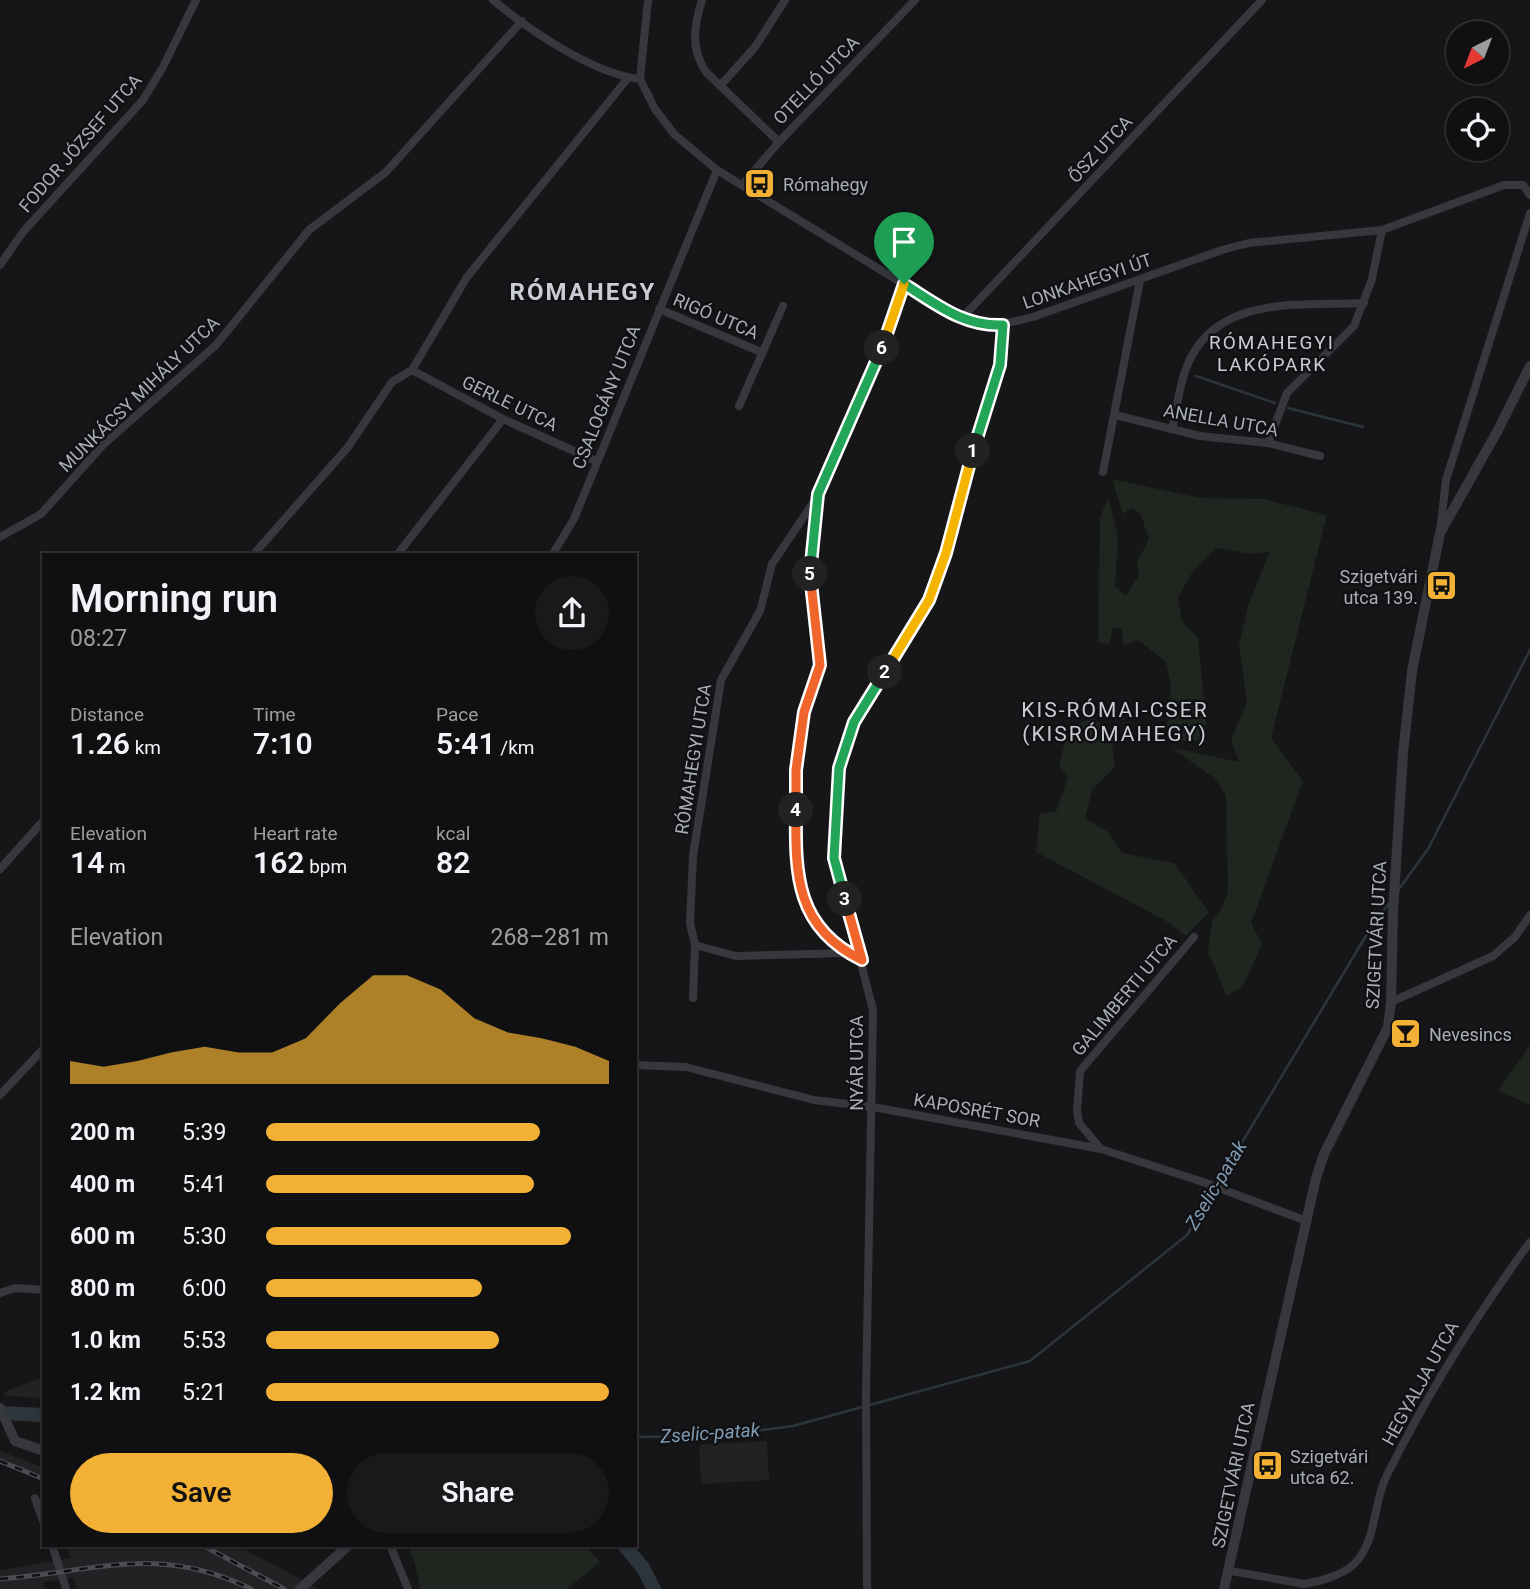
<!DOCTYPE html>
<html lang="en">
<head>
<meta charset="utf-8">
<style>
  body { margin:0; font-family:Roboto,sans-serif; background:#19191b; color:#f1f3f6; height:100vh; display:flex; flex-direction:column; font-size:26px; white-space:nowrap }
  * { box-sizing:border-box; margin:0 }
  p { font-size:23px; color:#9c9d9f }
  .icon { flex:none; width:38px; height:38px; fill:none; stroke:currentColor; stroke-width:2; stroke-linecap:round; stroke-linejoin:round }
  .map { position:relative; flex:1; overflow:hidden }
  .panel { position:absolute; left:42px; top:553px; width:595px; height:994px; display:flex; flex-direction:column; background:#101012; border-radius:0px; box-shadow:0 2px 5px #0004,0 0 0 2px #303032 }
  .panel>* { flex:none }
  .needle { width:46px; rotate:222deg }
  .fabs { position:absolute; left:1446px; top:21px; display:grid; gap:14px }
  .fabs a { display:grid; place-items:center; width:63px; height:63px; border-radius:50%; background:#101012; box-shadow:0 2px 5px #0004,0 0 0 2px #303032; font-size:35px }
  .pin { position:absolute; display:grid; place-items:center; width:60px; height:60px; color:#fff; margin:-72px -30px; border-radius:50% 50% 50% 0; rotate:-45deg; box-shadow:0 0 7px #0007 }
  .pin .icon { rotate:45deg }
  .km { position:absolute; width:35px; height:35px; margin:-18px; border-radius:50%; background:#222; color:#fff; font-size:19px; line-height:35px; text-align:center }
  .round { display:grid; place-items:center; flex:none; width:74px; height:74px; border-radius:37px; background:#19191b }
  .summary { display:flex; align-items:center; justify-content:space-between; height:119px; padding:0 28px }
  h1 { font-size:38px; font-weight:600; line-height:52px }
  .figures { display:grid; grid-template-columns:repeat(3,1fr); gap:10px; height:119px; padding:7px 28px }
  .figures div { display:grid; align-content:center }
  .figures b { font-size:30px; font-weight:600 }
  .figures small { font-size:19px; font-weight:400 }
  .figures p { font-size:19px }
  .chart { height:196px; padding:14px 28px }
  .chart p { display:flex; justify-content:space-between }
  .chart svg { width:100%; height:126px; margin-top:7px; fill:#f2b134; opacity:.7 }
  .cta { display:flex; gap:14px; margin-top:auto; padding:14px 28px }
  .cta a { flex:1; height:80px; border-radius:42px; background:#f2b134; color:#111; font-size:28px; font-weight:600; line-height:80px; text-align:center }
  .cta a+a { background:#19191b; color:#f1f3f6 }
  ul { padding:0 28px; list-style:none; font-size:23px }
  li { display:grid; grid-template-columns:112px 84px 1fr; align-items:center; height:52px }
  li i { height:18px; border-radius:9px; background:#f2b134 }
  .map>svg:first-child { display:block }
  .built { fill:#222225 }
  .green { fill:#1e261f }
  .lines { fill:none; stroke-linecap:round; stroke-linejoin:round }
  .stream { stroke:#2c353c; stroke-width:2.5 }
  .river { stroke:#2c353c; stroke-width:14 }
  .minor { stroke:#37383d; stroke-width:8 }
  .tertiary { stroke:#37383d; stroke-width:10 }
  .rail-casing { stroke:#4a4c52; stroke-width:5 }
  .rail { stroke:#111113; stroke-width:2.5; stroke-dasharray:8; stroke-linecap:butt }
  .split-1-casing { stroke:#fff; stroke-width:14 }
  .split-2-casing { stroke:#fff; stroke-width:14 }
  .split-3-casing { stroke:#fff; stroke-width:14 }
  .split-4-casing { stroke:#fff; stroke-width:14 }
  .split-5-casing { stroke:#fff; stroke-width:14 }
  .split-6-casing { stroke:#fff; stroke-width:14 }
  .split-7-casing { stroke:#fff; stroke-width:14 }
  .split-1 { stroke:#22a559; stroke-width:9 }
  .split-2 { stroke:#f5b400; stroke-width:9 }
  .split-3 { stroke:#22a559; stroke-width:9 }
  .split-4 { stroke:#f0652b; stroke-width:9 }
  .split-5 { stroke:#f0652b; stroke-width:9 }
  .split-6 { stroke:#22a559; stroke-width:9 }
  .split-7 { stroke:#f5b400; stroke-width:9 }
  .labels { text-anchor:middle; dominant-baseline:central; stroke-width:5; stroke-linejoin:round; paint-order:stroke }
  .street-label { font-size:18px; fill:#a8adb8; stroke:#111113 }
  .poi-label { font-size:18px; fill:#a8adb8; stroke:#111113; text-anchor:start }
  .neighbourhood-label { font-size:19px; letter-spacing:2px; fill:#c9ccd4; stroke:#111113 }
  .water-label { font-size:19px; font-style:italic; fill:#7f9bb3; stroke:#111113 }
  .quarter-label { font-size:21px; letter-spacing:2px; fill:#c9ccd4; stroke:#111113 }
  .district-label { font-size:24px; font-weight:bold; letter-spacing:2px; fill:#c9ccd4; stroke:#111113 }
</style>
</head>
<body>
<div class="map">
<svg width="1530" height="1589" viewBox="0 0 1530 1589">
  <rect width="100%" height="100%" fill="#161618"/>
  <g class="built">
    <path d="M 44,1376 L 44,1398 L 5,1396 L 4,1392 Z"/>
    <path d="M 767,1441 L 769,1480 L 701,1484 L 699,1445 Z"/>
    <path d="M 0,1451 L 44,1468 L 44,1484 L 42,1480 L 0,1464 Z"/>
    <path d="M 66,1545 L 237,1545 L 319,1589 L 77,1589 L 74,1578 L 43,1582 L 44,1589 L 0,1589 L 0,1570 L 71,1558 Z"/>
  </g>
  <g class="green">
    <path d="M 1112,479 L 1200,498 L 1263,499 L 1327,515 L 1271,738 L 1303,781 L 1251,923 L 1262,944 L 1243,986 L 1227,996 L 1208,952 L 1212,921 L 1221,910 L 1228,891 L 1226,795 L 1214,778 L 1172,748 L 1239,762 L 1231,740 L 1247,702 L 1239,645 L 1248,606 L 1269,552 L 1251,554 L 1217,548 L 1193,571 L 1178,598 L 1182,621 L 1198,638 L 1206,723 L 1200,740 L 1181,741 L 1166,735 L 1171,687 L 1166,662 L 1138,640 L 1124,645 L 1121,628 L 1113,627 L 1109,645 L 1098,642 L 1100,518 L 1108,497 L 1118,537 L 1115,586 L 1126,596 L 1139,575 L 1137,562 L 1149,539 L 1141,515 L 1132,508 L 1123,514 Z"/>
    <path d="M 1093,718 L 1110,730 L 1115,767 L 1092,790 L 1085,818 L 1108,832 L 1122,853 L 1174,863 L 1209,912 L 1186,936 L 1168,922 L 1036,852 L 1040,813 L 1056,812 L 1068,777 L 1059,766 L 1069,727 Z"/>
    <path d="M 1530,1045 L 1530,1105 L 1498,1090 Z"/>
    <path d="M 407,1545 L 585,1545 L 600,1562 L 567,1589 L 420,1589 L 415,1564 Z"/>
  </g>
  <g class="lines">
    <g class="stream">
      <path d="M 1196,376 L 1275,403"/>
      <path d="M 1288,408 L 1363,427"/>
      <path d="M 1399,889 L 1428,849 L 1530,650"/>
      <path d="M 1217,1184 L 1364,939 L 1389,903"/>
      <path d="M 635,1437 L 715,1436 L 793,1426 L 1030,1361 L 1187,1235 L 1214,1189"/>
    </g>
    <g class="river">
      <path d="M 0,1413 L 44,1415"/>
      <path d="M 624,1545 L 643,1568 L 654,1589"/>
    </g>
    <g class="minor">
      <path d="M 493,0 C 529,30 593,74 640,79 L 655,109 L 674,134 L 717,170 L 961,319 C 987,328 1007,324 1033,317 L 1222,250 L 1249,243 L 1382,230 L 1504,185 L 1523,185 L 1530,195"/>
      <path d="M 702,0 C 694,26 690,48 706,72 L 779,142"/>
      <path d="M 640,79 L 648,0"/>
      <path d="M 720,86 L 755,47 L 785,0"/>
      <path d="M 743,184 L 779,142 L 915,0"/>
      <path d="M 0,265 L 23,232 L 143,100 L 163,67 L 196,0"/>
      <path d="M 659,309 L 761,352"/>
      <path d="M 961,319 L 1262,0"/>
      <path d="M 412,370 L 503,419 L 596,461"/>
      <path d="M 739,406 L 783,306"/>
      <path d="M 1115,415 L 1200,436 L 1268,443 L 1320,456"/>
      <path d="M 1172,429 C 1177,409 1179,385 1187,366 C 1216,294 1301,306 1364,303"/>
      <path d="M 1268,443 L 1287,393 L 1354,326 L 1372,279 L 1382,230"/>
      <path d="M 1103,472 L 1140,280"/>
      <path d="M 818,497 L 810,573 L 820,665 L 804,712 L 796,770 L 797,870 L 806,909 L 847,953"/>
      <path d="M 1440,532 L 1446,480 L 1530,213"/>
      <path d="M 0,537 L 41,514 L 103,445 L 216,345 L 309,230 L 386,172 L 522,21"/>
      <path d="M 253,555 L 348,447 L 392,382 L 412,370 L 467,277 L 628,78"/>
      <path d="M 397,555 L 503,419"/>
      <path d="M 552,555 L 574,519 L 717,170"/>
      <path d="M 0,869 L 44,820"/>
      <path d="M 862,960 L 847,953 L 736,956 L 695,945 L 690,923 L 693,856 L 721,680 L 760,611 L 772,564 L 819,494 L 845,430 L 868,385 L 904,284"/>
      <path d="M 693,998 L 695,945"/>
      <path d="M 1391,1002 L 1493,956 L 1515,937 L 1530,915"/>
      <path d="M 635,1065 L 686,1067 L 814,1100 L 873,1107 L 1101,1149 L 1203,1182 L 1304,1220"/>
      <path d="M 0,1095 L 44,1048"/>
      <path d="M 1101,1149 L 1079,1123 L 1077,1111 L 1080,1071 L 1194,937"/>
      <path d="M 0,1293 L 15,1288 L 44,1290"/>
      <path d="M 35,1498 L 44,1524"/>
      <path d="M 52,1545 L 66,1589"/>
      <path d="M 390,1545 L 408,1589"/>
      <path d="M 1231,1571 L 1304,1584 C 1319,1582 1343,1575 1354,1564 C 1378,1540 1372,1504 1387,1475 C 1428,1393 1476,1316 1530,1242"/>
      <path d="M 867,1589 L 866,1394 L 873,1010 L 834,858 L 839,768 L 854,722 L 929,600 L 946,553 L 971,456 L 1000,365 L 1003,325"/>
    </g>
    <g class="tertiary">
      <path d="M 0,1408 L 15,1441 L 44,1451"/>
      <path d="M 300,1589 L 349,1545"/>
      <path d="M 1224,1589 L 1316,1178 L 1324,1154 L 1388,1027 L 1391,1002 L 1393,912 L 1403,754 L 1412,671 L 1440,533 L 1498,430 L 1530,366"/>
    </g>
    <defs>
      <g id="rail">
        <path d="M 0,1461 L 44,1479"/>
        <path d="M 202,1545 L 284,1589"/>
        <path d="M 0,1579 C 95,1572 157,1543 251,1589"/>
      </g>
    </defs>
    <use href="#rail" class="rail-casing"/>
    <use href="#rail" class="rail"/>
  </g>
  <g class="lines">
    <defs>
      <path id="split-1" d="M 904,284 C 936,304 964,327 1003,325 L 1000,365 L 973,451"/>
      <path id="split-2" d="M 885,672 L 929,600 L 946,553 L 973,451"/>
      <path id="split-3" d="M 845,899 L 834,858 L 839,768 L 854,722 L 885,672"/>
      <path id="split-4" d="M 796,810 C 795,875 796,928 862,960 L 845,899"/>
      <path id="split-5" d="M 796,810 L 796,770 L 804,712 L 820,665 L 810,574"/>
      <path id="split-6" d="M 810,574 L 818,494 L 882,348"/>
      <path id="split-7" d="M 882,348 L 904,284"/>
    </defs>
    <use href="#split-1" class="split-1-casing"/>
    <use href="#split-2" class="split-2-casing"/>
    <use href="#split-3" class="split-3-casing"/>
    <use href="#split-4" class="split-4-casing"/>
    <use href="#split-5" class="split-5-casing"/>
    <use href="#split-6" class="split-6-casing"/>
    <use href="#split-7" class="split-7-casing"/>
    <use href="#split-1" class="split-1"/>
    <use href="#split-2" class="split-2"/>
    <use href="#split-3" class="split-3"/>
    <use href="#split-4" class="split-4"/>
    <use href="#split-5" class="split-5"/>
    <use href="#split-6" class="split-6"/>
    <use href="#split-7" class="split-7"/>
  </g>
  <defs>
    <symbol id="bus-square" viewBox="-11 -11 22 22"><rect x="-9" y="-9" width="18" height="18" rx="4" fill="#f2b134" stroke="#111113"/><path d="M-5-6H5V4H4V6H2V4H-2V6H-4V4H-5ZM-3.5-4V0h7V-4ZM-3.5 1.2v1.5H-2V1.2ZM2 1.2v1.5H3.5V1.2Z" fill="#111"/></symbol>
    <symbol id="bar-square" viewBox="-11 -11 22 22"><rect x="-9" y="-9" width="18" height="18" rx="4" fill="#f2b134" stroke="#111113"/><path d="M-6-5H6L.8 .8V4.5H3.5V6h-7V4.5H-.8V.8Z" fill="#111"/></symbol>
  </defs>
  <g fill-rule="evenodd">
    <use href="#bus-square" x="742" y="166" width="35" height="35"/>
    <use href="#bus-square" x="1424" y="568" width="35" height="35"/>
    <use href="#bar-square" x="1388" y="1016" width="35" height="35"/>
    <use href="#bus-square" x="1250" y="1448" width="35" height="35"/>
  </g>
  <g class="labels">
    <g class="street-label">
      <text transform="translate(816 80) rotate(-46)">OTELLÓ UTCA</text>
      <text transform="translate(80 143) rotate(-49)">FODOR JÓZSEF UTCA</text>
      <text transform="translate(1100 149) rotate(-47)">ŐSZ UTCA</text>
      <text transform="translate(1087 281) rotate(-19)">LONKAHEGYI ÚT</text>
      <text transform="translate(716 316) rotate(23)">RIGÓ UTCA</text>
      <text transform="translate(139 394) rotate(-44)">MUNKÁCSY MIHÁLY UTCA</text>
      <text transform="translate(606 397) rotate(-68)">CSALOGÁNY UTCA</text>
      <text transform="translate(510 403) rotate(26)">GERLE UTCA</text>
      <text transform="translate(1221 420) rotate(10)">ANELLA UTCA</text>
      <text transform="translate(693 759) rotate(-81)">RÓMAHEGYI UTCA</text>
      <text transform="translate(1376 935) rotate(-87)">SZIGETVÁRI UTCA</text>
      <text transform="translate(1124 995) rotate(-50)">GALIMBERTI UTCA</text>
      <text transform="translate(856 1063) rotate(-90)">NYÁR UTCA</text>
      <text transform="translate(977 1110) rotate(10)">KAPOSRÉT SOR</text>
      <text transform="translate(1420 1383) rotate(-61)">HEGYALJA UTCA</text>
      <text transform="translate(1233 1475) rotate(-78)">SZIGETVÁRI UTCA</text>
    </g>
    <g class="poi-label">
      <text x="783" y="184">Rómahegy</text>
      <text x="1418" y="576" text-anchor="end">Szigetvári<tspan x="1418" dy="21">utca 139.</tspan></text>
      <text x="1429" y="1034">Nevesincs</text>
      <text x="1290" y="1456">Szigetvári<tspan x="1290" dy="21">utca 62.</tspan></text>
    </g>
    <g class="neighbourhood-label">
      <text x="1272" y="342">RÓMAHEGYI<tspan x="1272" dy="22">LAKÓPARK</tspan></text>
    </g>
    <g class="water-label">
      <text transform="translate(1216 1185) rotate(-59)">Zselic-patak</text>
      <text transform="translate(710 1433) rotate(-4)">Zselic-patak</text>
    </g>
    <g class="quarter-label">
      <text x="1115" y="710">KIS-RÓMAI-CSER<tspan x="1115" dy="24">(KISRÓMAHEGY)</tspan></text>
    </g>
    <g class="district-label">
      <text x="583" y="292">RÓMAHEGY</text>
    </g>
  </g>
</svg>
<div class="fabs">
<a><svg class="needle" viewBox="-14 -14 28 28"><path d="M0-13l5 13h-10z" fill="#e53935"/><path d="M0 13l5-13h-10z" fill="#9c9d9f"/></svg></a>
<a><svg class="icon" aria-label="locate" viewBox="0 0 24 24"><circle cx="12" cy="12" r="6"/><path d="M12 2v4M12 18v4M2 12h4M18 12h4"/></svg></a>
</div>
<div class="pin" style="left:904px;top:284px;background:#1e9e55"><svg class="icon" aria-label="arrive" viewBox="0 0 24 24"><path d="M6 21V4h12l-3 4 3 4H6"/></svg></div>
<b class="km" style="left:973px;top:451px">1</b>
<b class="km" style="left:885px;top:672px">2</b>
<b class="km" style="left:845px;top:899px">3</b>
<b class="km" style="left:796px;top:810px">4</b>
<b class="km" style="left:810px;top:574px">5</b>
<b class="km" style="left:882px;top:348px">6</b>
<section class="panel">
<div class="summary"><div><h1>Morning run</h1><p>08:27</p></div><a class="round"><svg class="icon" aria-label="share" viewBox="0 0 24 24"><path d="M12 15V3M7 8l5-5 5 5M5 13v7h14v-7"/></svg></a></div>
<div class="figures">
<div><p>Distance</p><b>1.26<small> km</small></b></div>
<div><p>Time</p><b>7:10</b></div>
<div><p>Pace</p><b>5:41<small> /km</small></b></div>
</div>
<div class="figures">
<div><p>Elevation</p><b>14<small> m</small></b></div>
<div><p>Heart rate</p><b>162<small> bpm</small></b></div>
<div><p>kcal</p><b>82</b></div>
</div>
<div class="chart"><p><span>Elevation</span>268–281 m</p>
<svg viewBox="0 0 160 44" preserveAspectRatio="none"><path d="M0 44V36L10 38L20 36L30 33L40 31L50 33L60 33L70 28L80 16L90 6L100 6L110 11L120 21L130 26L140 28L150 31L160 36V44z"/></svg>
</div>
<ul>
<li><b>200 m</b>5:39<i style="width:80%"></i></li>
<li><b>400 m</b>5:41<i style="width:78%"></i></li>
<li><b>600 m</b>5:30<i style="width:89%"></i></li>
<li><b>800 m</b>6:00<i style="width:63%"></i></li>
<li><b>1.0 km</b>5:53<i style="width:68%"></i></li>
<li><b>1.2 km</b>5:21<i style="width:100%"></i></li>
</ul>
<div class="cta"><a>Save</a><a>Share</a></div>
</section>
</div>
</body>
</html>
